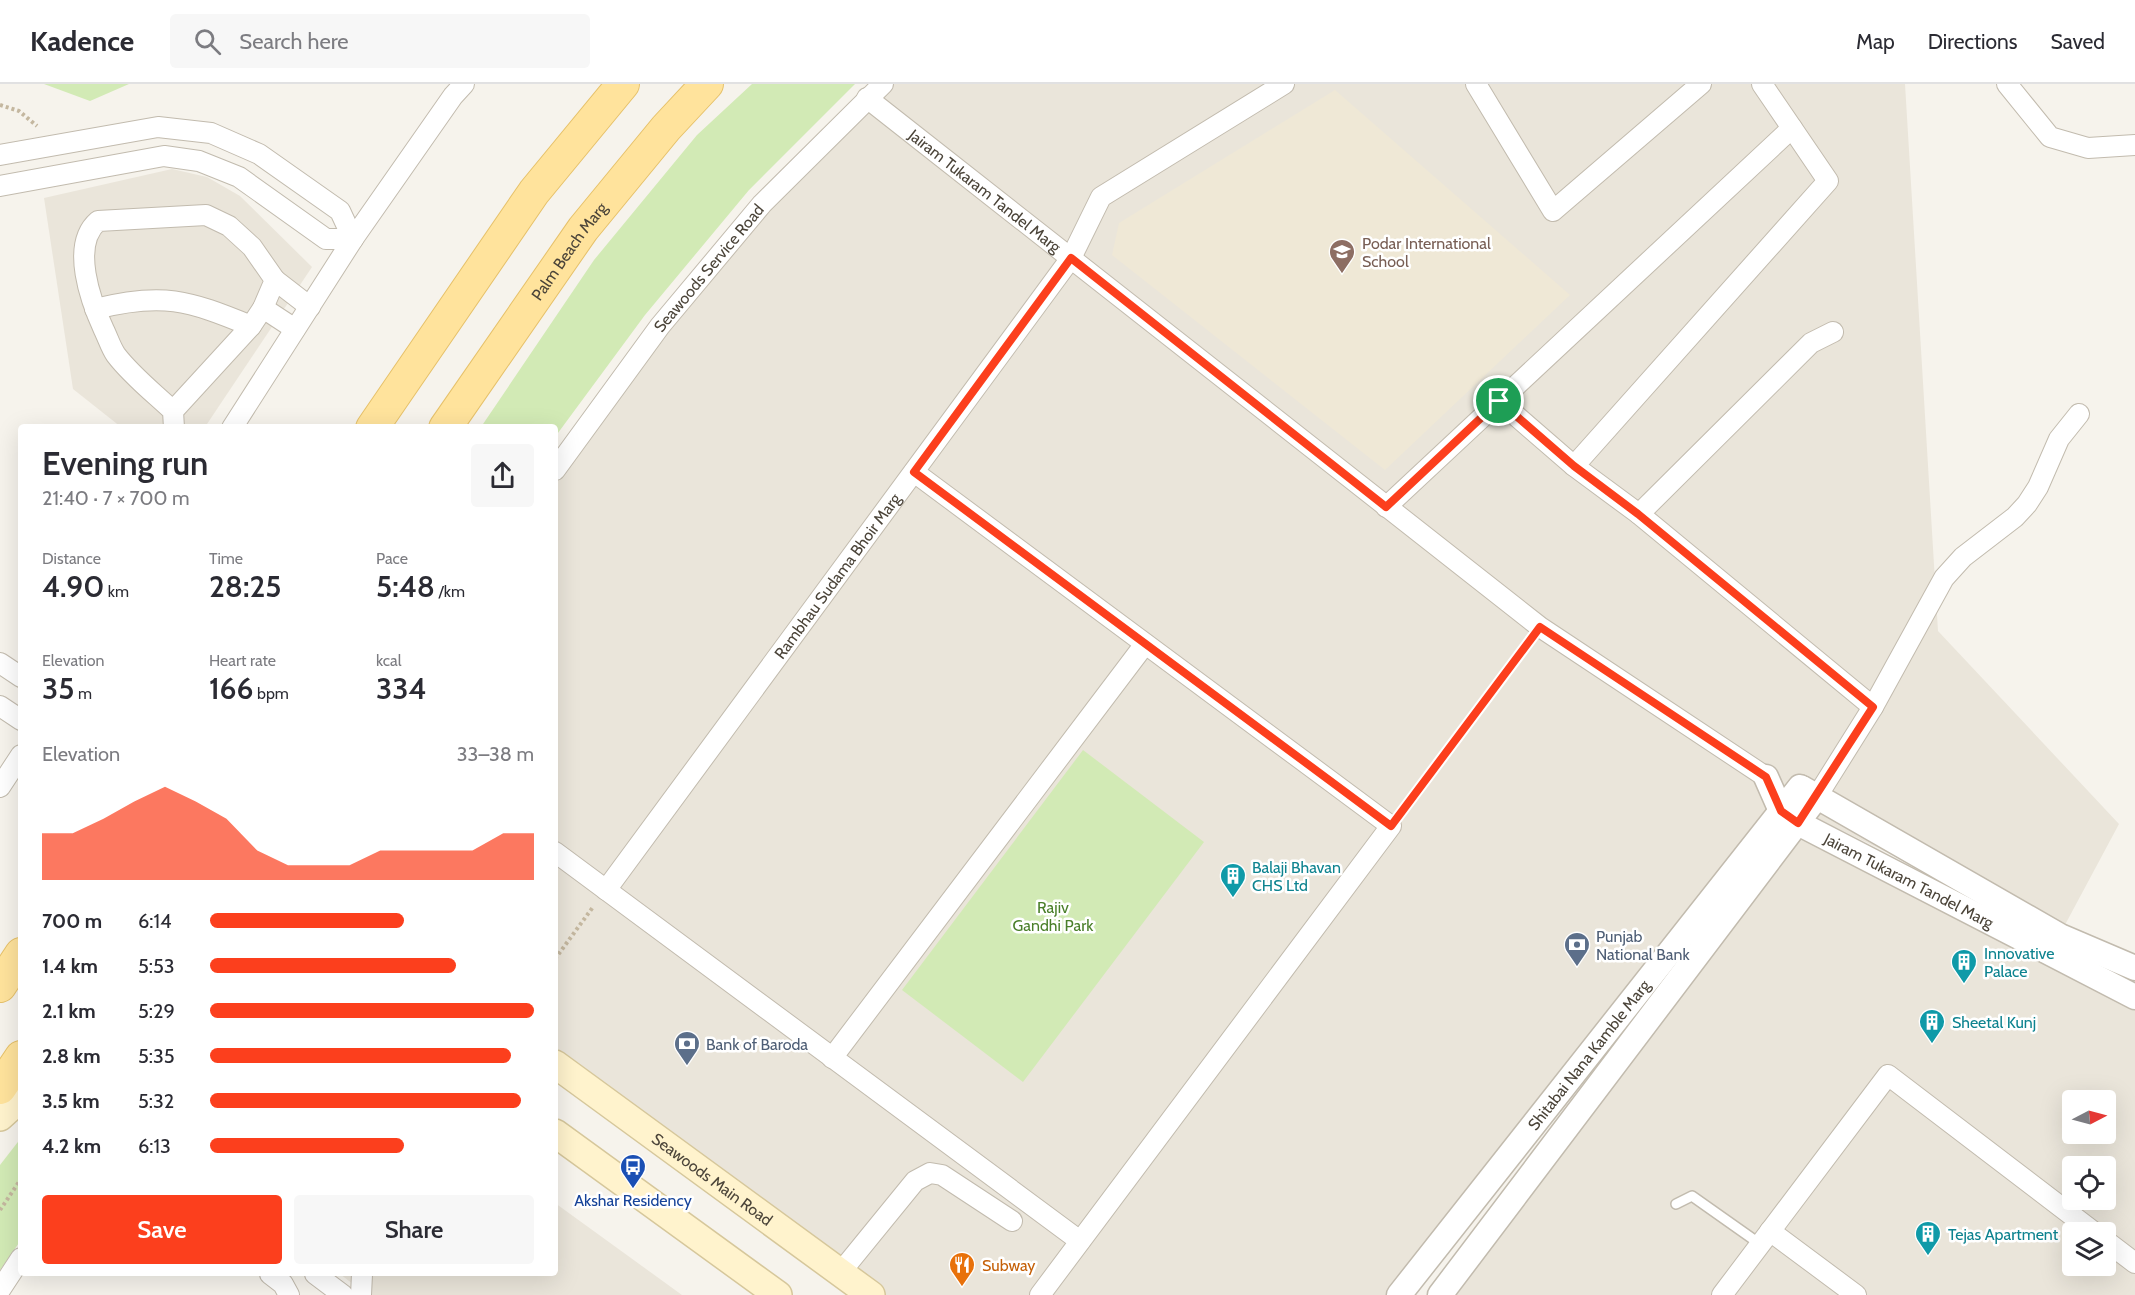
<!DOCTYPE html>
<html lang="en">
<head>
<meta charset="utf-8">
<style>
  body { margin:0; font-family:Cabin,sans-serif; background:#f7f7f7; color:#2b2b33; height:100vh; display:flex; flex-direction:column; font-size:22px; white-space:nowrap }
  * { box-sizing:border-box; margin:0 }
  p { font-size:20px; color:#7c7c81 }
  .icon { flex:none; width:33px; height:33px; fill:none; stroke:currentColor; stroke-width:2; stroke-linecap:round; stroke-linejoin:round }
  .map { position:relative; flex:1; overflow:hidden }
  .panel { position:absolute; left:18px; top:340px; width:540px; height:852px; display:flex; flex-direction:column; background:#fff; border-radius:6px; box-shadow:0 6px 24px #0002 }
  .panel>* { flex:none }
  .needle { width:39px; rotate:84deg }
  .controls { position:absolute; left:2062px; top:1006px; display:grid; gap:12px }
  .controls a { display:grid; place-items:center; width:54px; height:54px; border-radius:6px; background:#fff; box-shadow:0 6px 24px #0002; font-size:30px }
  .pin { position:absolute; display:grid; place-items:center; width:51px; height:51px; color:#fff; margin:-26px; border:3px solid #fff; border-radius:50%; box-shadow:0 2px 6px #0007 }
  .round { display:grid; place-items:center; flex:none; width:63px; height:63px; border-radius:6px; background:#f7f7f7 }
  .overview { display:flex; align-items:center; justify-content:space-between; height:102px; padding:0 24px }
  h1 { font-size:33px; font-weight:600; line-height:45px }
  .figures { display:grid; grid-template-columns:repeat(3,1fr); gap:9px; height:102px; padding:6px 24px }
  .figures div { display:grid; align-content:center }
  .figures b { font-size:30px; font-weight:600 }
  .figures small { font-size:16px; font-weight:400 }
  .figures p { font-size:16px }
  .chart { height:168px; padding:12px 24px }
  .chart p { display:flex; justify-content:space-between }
  .chart svg { width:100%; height:108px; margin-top:6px; fill:#fc3f1d; opacity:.7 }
  .action { display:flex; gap:12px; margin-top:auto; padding:12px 24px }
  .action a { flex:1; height:69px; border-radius:6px; background:#fc3f1d; color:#fff; font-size:24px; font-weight:600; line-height:69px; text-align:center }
  .action a+a { background:#f7f7f7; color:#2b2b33 }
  ul { padding:0 24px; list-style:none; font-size:20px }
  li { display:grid; grid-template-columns:96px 72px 1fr; align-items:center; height:45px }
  li i { height:15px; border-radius:8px; background:#fc3f1d }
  header { display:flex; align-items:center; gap:36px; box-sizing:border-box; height:84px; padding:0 30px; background:#fff; border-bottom:2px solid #e1e1e2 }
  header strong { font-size:28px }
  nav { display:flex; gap:33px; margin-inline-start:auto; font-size:21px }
  .search { width:420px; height:54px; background:#f7f7f7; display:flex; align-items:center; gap:15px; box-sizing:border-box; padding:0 21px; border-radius:6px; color:#7c7c81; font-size:22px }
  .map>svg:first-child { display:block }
  .residential { fill:#eae5da; fill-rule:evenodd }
  .education { fill:#efe8d6 }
  .green { fill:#d2eab5 }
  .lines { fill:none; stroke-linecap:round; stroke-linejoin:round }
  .service-casing { stroke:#c2bbae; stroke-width:12 }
  .minor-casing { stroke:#c2bbae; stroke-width:22 }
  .tertiary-casing { stroke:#c2bbae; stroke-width:27 }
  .secondary-casing { stroke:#d6c79b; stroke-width:30 }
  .primary-casing { stroke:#e6c16a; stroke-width:34 }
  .path { stroke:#c4b79f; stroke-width:4; stroke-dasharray:3 3; stroke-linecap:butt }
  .service { stroke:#fff; stroke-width:9 }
  .minor { stroke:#fff; stroke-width:20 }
  .tertiary { stroke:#fff; stroke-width:24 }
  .secondary { stroke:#fff3cd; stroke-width:27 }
  .primary { stroke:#ffe39c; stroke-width:32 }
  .route-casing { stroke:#fff; stroke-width:12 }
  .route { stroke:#fc3f1d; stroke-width:8 }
  .labels { text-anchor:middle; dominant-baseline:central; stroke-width:5; stroke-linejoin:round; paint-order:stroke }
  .street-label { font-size:16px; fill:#4b4439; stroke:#fff }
  .education-label { font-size:16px; fill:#785e54; stroke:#fff; text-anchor:start }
  .culture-label { font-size:16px; fill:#0d838f; stroke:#fff; text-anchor:start }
  .park-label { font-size:16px; fill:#4a7f2a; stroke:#fff }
  .service-label { font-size:16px; fill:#4e5e75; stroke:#fff; text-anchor:start }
  .transit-label { font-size:16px; fill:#164399; stroke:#fff }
  .food-label { font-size:16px; fill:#c56008; stroke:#fff; text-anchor:start }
</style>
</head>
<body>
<header>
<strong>Kadence</strong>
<div class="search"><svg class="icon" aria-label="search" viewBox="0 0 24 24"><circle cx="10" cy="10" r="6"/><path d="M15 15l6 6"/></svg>Search here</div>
<nav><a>Map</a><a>Directions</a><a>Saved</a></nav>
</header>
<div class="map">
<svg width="2135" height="1211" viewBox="0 0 2135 1211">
  <rect width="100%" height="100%" fill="#f6f3ec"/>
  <g class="residential">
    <path d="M 883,0 L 1905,0 L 1938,547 L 2119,740 L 2059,852 L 1806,729 L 1769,721 L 1397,1211 L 871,1211 L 555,980 L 555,386 L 660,242 Z"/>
    <path d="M 172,85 L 207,93 L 240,112 L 312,183 L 205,343 L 121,343 L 73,305 L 44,114 Z"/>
    <path d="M 1798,739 L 2135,913 L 2135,1211 L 1440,1211 ZM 2073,1017 L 2106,1017 L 2106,1050 L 2073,1050 ZM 2073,1083 L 2106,1083 L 2106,1116 L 2073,1116 ZM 2073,1149 L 2106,1149 L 2106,1182 L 2073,1182 Z"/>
    <path d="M 555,1119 L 682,1211 L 367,1211 L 340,1190 L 555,1190 Z"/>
  </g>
  <path class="education" d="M 1335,6 L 1570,211 L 1385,386 L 1112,171 L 1119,139 Z"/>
  <g class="green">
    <path d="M 44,0 L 129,0 L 90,17 Z"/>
    <path d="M 752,0 L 855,0 L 749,106 L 645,231 L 555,353 L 555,344 L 481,343 L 594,176 L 697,51 Z"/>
    <path d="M 1083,666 L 1204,758 L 1023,998 L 902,906 Z"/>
    <path d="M 21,1054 L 21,1156 L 0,1186 L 0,1081 Z"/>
  </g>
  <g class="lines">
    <defs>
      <path id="service" d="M 1676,1120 L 1692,1112 L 1760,1160"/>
      <g id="minor">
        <path d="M 1476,0 L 1553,127 L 1701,0"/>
        <path d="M 2007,0 L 2050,53 L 2088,64 L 2135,61"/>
        <path id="s1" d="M 867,14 L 1540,543 L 1766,693"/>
        <path d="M 0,71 L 158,43 L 211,49 L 259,70 L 340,127 L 353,155"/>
        <path d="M 0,102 L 164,72 L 199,77 L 239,93 L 326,155 L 353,155"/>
        <path d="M 275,196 L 310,223"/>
        <path d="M 263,224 L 295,245"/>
        <path d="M 95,225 C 162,208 188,216 251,242"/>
        <path d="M 1833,248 L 1811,259 L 1639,430 L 1873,623"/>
        <path d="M 1499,317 L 1574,382 L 1828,97 L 1762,0"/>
        <path d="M 173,327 L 251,242 L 263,224 L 275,196 L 252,163 L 229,142 L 206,131 L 98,137 C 70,161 91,218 104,246 C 108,254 111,264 116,271 C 132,292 154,309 173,327 L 174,344"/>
        <path d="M 232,344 L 353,155 L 453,12 L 464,0"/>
        <path d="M 1574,382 L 1639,430"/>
        <path id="s2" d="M 555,386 L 660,242 L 762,120 L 883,0"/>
        <path d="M 914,388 L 1391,742 L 1040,1211"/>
        <path d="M 1386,423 L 1792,44"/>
        <path d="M 0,579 L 21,593"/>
        <path d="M 0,622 L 21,636"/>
        <path d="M 0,703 L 21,671"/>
        <path d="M 1816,714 L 1873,623 L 1944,494 L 1963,473 L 2015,433 L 2027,420 L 2038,403 L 2059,355 L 2079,330"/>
        <path d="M 555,768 L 1080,1157"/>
        <path id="s3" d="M 606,806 L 1071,174 L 1101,113 L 1284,0"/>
        <path d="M 832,974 L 1145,560"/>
        <path d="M 1770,1147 L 1856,1211"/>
        <path d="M 2106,1157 L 2135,1179"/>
        <path d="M 840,1189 L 915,1097 L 930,1089 L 942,1091 L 1012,1137"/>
        <path d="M 270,1190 L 283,1200 L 289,1211"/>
        <path d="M 315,1190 L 343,1211"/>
        <path d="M 0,1206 L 21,1174"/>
        <path d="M 361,1211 L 362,1190"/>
        <path d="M 1722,1211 L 1888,991 L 2095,1149"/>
      </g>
      <g id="tertiary">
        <path id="s4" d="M 1766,693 L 1781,727 L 1798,739 L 2135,913"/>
        <path d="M 1802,704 L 2060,852 L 2135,884"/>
        <path id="s5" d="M 1399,1211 L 1800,703"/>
        <path d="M 1440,1211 L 1816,714"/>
      </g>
      <g id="secondary">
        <path id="s6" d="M 555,980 L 871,1211"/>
        <path d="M 0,1033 L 21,1014"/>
        <path d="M 555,1049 L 778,1211"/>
      </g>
      <g id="primary">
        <path d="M 372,344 L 534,108 L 623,0"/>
        <path id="s7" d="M 445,344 L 583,145 L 666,44 L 707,0"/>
        <path d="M 0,902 L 21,870"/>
        <path d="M 0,1004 L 21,973"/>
      </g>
    </defs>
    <use href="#service" class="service-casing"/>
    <use href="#minor" class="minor-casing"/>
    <use href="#tertiary" class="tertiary-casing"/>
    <use href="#secondary" class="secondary-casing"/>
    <use href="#primary" class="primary-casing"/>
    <g class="path">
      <path d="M 0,21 L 19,27 L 37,42"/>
      <path d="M 1404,725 L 1527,560"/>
      <path d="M 555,875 L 593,823"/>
      <path d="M 0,1126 L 21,1095"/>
    </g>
    <use href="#service" class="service"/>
    <use href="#minor" class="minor"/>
    <use href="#tertiary" class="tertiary"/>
    <use href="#secondary" class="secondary"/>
    <use href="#primary" class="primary"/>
  </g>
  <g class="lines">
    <defs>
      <path id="route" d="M 1071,174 L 1386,423 L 1499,317 L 1574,382 L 1638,430 L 1873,623 L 1798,739 L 1781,727 L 1766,693 L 1540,543 L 1391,742 L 914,388 Z"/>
    </defs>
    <use href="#route" class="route-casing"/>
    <use href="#route" class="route"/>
  </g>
  <defs>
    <symbol id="school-pin" viewBox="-11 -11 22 30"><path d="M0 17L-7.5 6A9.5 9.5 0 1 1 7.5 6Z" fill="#8d6e63" stroke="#fff"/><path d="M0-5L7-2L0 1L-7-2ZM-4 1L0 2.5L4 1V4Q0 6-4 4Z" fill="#fff"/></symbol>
    <symbol id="building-pin" viewBox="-11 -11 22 30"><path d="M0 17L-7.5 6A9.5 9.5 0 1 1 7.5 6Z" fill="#0f9aa8" stroke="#fff"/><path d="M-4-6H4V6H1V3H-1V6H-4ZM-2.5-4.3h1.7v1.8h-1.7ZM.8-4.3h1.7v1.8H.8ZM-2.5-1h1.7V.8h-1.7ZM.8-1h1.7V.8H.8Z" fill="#fff"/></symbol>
    <symbol id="bank-pin" viewBox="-11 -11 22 30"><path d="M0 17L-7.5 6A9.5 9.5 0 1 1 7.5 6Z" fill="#5c6f8a" stroke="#fff"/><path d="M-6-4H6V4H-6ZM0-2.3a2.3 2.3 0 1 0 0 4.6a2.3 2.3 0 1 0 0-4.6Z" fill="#fff"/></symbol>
    <symbol id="bus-pin" viewBox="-11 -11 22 30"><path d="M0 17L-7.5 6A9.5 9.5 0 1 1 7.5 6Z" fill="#1a4fb4" stroke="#fff"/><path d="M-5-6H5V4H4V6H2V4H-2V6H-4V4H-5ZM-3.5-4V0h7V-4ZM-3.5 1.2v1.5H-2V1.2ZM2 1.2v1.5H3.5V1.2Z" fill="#fff"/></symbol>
    <symbol id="restaurant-pin" viewBox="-11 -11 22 30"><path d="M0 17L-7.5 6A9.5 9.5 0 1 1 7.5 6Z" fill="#e8710a" stroke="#fff"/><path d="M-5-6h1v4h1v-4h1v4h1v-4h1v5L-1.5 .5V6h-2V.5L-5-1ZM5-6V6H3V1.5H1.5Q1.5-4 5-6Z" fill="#fff"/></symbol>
  </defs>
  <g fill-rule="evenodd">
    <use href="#school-pin" x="1327" y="153" width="30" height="40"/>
    <use href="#building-pin" x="1218" y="777" width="30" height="40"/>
    <use href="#bank-pin" x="1562" y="846" width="30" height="40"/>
    <use href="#building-pin" x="1949" y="863" width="30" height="40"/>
    <use href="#building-pin" x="1917" y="923" width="30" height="40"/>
    <use href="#bank-pin" x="672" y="945" width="30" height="40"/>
    <use href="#bus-pin" x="618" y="1068" width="30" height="40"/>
    <use href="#building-pin" x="1913" y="1135" width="30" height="40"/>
    <use href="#restaurant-pin" x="947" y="1166" width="30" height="40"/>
  </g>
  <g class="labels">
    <g class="street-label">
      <text stroke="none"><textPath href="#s1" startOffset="150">Jairam Tukaram Tandel Marg</textPath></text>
      <text stroke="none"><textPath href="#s7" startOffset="216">Palm Beach Marg</textPath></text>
      <text stroke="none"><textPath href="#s2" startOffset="254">Seawoods Service Road</textPath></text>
      <text stroke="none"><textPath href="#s3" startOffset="390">Rambhau Sudama Bhoir Marg</textPath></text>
      <text stroke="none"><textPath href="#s4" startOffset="183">Jairam Tukaram Tandel Marg</textPath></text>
      <text stroke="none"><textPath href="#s5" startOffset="306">Shitabai Nana Kamble Marg</textPath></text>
      <text stroke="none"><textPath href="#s6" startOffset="195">Seawoods Main Road</textPath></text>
    </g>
    <g class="education-label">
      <text x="1362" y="159">Podar International<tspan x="1362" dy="18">School</tspan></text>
    </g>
    <g class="culture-label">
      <text x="1252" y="783">Balaji Bhavan<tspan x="1252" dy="18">CHS Ltd</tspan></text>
      <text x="1984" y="869">Innovative<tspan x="1984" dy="18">Palace</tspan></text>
      <text x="1952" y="938">Sheetal Kunj</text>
      <text x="1948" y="1150">Tejas Apartment</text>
    </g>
    <g class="park-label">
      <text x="1053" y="823">Rajiv<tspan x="1053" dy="18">Gandhi Park</tspan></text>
    </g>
    <g class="service-label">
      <text x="1596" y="852">Punjab<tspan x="1596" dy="18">National Bank</tspan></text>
      <text x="706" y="960">Bank of Baroda</text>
    </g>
    <g class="transit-label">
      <text x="633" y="1116">Akshar Residency</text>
    </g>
    <g class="food-label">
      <text x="982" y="1181">Subway</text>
    </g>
  </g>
</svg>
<div class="controls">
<a><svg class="needle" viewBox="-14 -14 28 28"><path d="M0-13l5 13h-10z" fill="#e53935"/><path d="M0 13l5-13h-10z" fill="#7c7c81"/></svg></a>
<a><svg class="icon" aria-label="locate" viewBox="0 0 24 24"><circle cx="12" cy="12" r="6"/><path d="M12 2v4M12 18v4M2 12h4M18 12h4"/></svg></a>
<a><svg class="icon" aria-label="layers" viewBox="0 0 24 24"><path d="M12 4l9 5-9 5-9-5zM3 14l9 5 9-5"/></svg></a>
</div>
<div class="pin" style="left:1499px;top:317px;background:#1e9e55"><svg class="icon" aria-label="arrive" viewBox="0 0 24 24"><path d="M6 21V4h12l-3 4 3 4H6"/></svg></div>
<section class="panel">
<div class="overview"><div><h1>Evening run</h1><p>21:40 · 7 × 700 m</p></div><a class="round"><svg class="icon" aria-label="share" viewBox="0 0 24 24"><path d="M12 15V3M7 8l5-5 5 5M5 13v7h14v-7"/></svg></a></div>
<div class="figures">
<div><p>Distance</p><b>4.90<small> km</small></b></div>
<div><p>Time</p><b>28:25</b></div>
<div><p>Pace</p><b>5:48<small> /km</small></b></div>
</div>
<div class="figures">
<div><p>Elevation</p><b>35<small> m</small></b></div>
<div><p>Heart rate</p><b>166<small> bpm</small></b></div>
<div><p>kcal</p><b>334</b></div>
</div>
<div class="chart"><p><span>Elevation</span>33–38 m</p>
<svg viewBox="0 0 160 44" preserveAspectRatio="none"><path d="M0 44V25L10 25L20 19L30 12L40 6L50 12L60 19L70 32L80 38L90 38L100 38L110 32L120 32L130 32L140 32L150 25L160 25V44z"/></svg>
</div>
<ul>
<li><b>700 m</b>6:14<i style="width:60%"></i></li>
<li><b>1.4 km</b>5:53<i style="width:76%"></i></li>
<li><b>2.1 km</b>5:29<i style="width:100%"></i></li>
<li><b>2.8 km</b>5:35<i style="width:93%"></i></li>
<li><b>3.5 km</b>5:32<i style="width:96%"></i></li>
<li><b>4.2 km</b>6:13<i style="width:60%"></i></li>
</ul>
<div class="action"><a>Save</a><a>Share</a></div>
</section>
</div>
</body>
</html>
